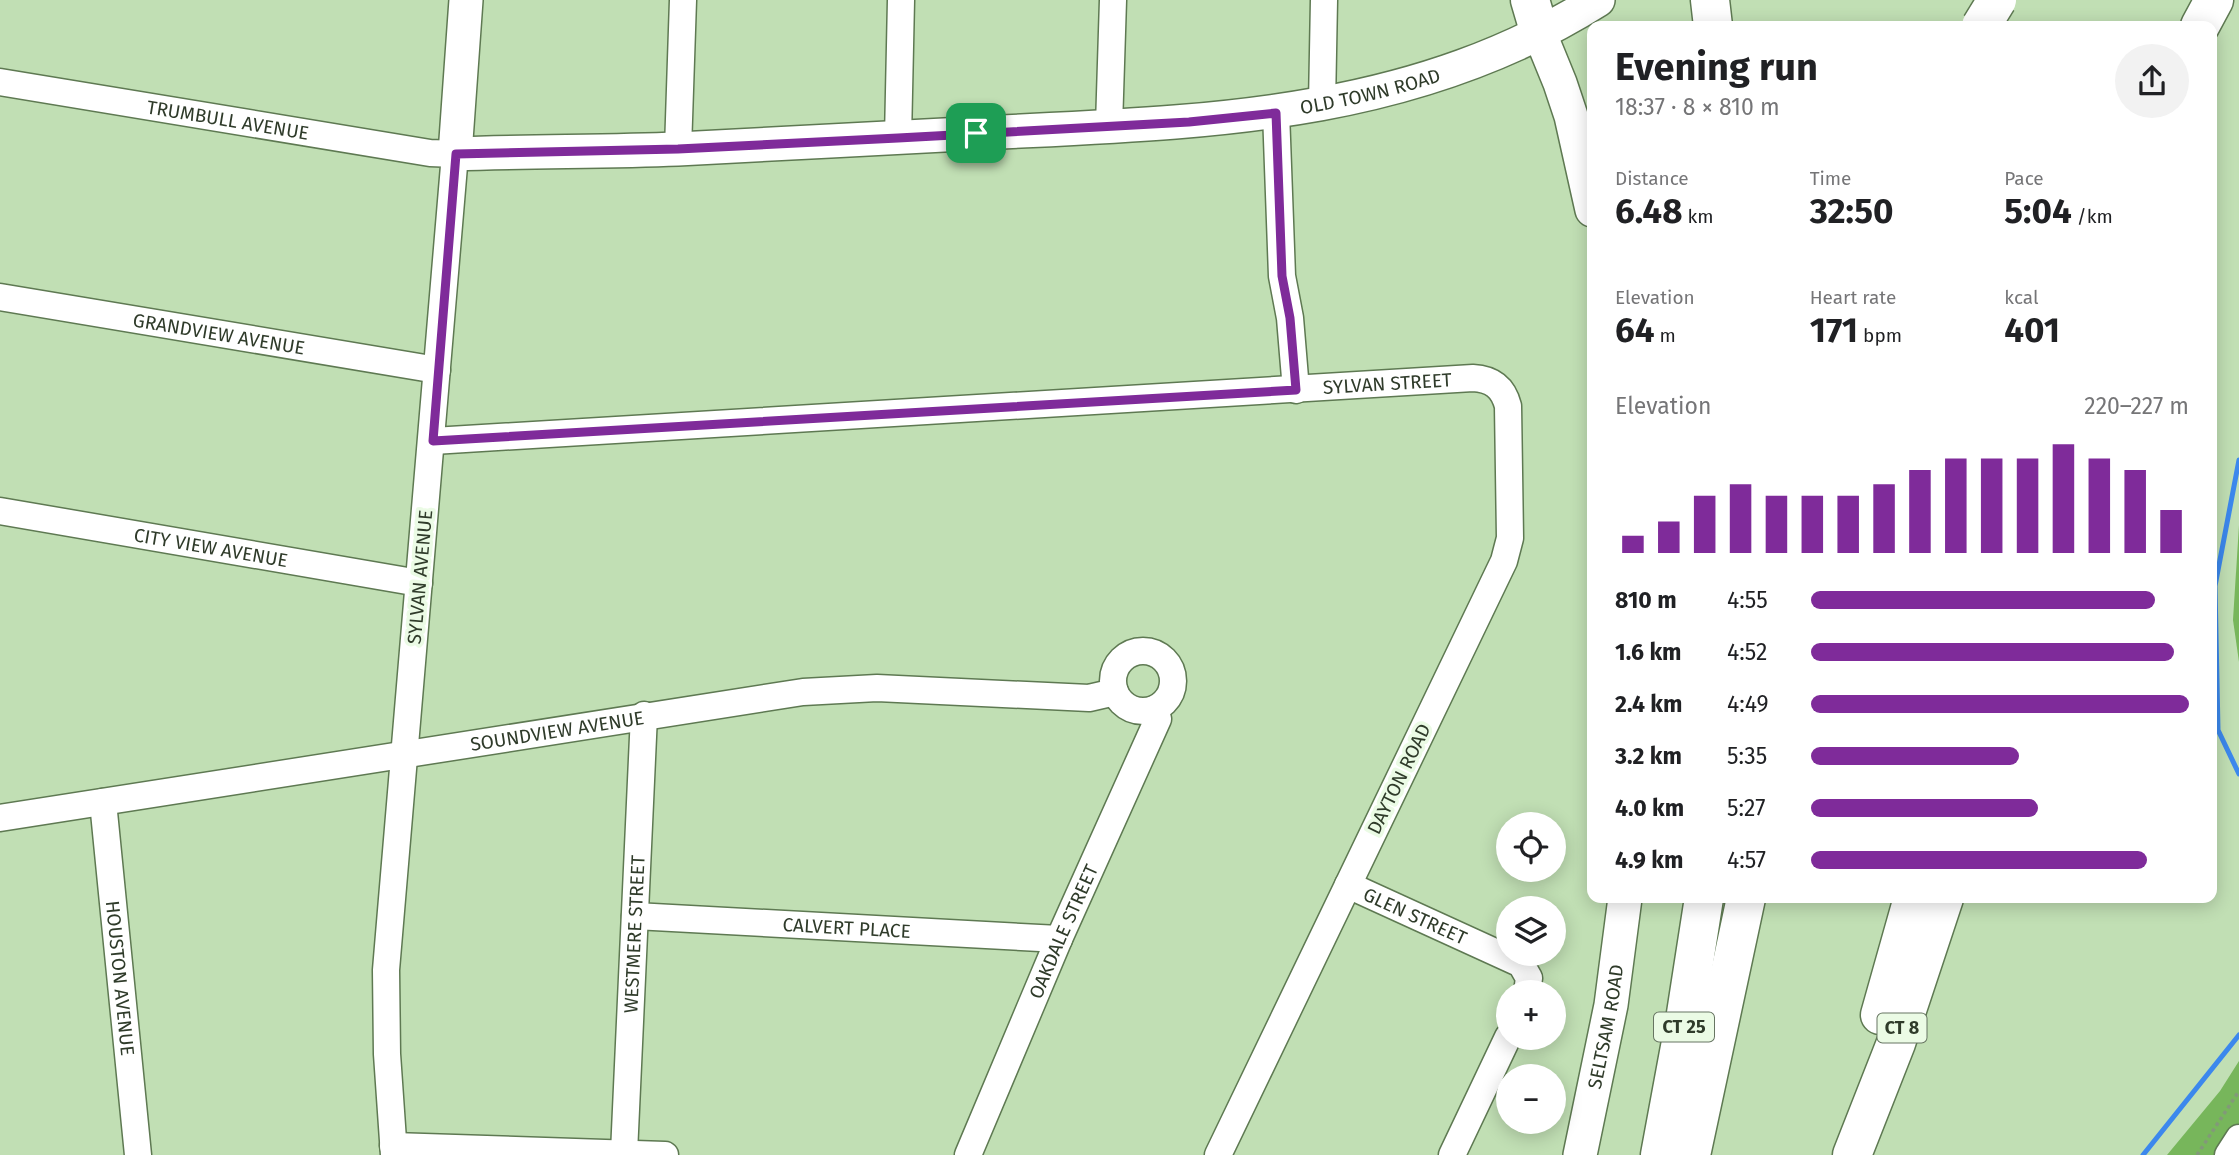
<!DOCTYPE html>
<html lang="en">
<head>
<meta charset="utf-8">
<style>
  body { margin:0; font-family:"Fira Sans",sans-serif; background:#f2f2f2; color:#202124; height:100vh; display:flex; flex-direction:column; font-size:26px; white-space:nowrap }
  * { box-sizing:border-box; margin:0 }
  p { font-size:23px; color:#757577 }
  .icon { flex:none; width:38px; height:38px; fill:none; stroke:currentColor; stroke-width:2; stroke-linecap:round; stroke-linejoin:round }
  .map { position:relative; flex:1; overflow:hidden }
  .drawer { position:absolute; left:1587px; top:21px; width:630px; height:882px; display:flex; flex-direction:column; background:#fff; border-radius:14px; box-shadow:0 4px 18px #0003 }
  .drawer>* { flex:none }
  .controls { position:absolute; left:1496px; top:812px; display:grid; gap:14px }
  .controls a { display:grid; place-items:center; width:70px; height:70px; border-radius:50%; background:#fff; box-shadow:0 4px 18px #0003; font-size:35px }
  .pin { position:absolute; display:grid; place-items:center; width:60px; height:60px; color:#fff; margin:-30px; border-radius:14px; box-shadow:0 4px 10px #0006 }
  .round { display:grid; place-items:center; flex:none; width:74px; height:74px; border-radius:37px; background:#f2f2f2 }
  .summary { display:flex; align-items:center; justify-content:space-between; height:119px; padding:0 28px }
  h1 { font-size:38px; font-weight:700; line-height:52px }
  .stats { display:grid; grid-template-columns:repeat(3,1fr); gap:10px; height:119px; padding:7px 28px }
  .stats div { display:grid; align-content:center }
  .stats b { font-size:35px; font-weight:700 }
  .stats small { font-size:19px; font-weight:400 }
  .stats p { font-size:19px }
  .chart { height:196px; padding:14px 28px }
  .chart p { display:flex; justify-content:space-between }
  .chart svg { width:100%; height:126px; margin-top:7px; stroke:#7f2b9a; stroke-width:6 }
  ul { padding:0 28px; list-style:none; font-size:23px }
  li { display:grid; grid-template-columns:112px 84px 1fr; align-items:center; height:52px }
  li i { height:18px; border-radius:9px; background:#7f2b9a }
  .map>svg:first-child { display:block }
  .green { fill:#77b65b }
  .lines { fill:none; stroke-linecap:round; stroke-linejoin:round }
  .stream { stroke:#3c88ed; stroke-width:5 }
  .minor-casing { stroke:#5e7952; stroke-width:29 }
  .major-casing { stroke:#5e7952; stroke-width:36 }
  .highway-casing { stroke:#5e7952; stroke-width:41 }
  .path { stroke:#829979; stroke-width:3.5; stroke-dasharray:3.5 3.5; stroke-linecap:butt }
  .minor { stroke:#fff; stroke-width:26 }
  .major { stroke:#fff; stroke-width:33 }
  .highway { stroke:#fff; stroke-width:38 }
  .highway-bridge-casing { stroke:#5e7952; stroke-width:41; stroke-linecap:butt }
  .highway-bridge { stroke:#fff; stroke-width:38 }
  .route-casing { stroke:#fff; stroke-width:14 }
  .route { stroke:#7f2b9a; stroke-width:9 }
  .labels { text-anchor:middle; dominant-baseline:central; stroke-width:7; stroke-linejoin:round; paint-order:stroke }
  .shield { fill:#ebfbe5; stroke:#677562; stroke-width:2 }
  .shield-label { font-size:18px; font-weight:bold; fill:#2f3b2a }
  .street-label { font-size:19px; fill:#2f3b2a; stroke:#ebfbe5 }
</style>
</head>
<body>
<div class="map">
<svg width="2239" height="1155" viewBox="0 0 2239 1155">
  <rect width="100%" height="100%" fill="#c1dfb4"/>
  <g class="green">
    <path d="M 2239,525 L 2239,662 L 2233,620 Z"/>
    <path d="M 2239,1061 L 2239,1155 L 2167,1155 L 2220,1091 Z"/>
  </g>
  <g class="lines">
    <g class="stream">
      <path d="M 2239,460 L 2215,586 L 2218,730 L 2239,774"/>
      <path d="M 2143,1155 L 2239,1035"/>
    </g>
    <defs>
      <g id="minor">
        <path id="s1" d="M 0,82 L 430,153 L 455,154 L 386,970 L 387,1054 L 394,1155"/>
        <path d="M 1322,104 L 1324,0"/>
        <path d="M 1276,112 L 1282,276 L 1290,318 L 1296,390"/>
        <path d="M 1109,126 L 1113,0"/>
        <path d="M 898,138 L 901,0"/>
        <path d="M 678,149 L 683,0"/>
        <path id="s2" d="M 0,297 L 437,370"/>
        <path id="s3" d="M 433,441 L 1473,378 C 1492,379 1503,387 1508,406 L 1510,538 L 1504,561 L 1218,1155"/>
        <path id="s4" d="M 0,511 L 419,583"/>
        <circle cx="1143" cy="681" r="30"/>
        <path id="s5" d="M 103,802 L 138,1155"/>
        <path id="s6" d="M 0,818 L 803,692 L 877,688 L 1089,698 L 1115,692"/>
        <path id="s7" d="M 1348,885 L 1521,964 L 1529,978 L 1527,992"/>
        <path id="s8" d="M 635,916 L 1059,939"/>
        <path d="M 393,1146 L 665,1155"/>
        <path id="s9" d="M 624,1153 L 644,715"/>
        <path id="s10" d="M 968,1155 L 1059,939 L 1158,719 L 1155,709"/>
        <path d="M 1452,1155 L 1508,1037"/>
        <path d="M 2228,1155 L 2239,1138"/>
      </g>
      <g id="major">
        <path id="s11" d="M 466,0 L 455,154 C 530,151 604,152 678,149 C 779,144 881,138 982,133 C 1198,122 1408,120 1598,0"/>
        <path d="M 1540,34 L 1560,83 L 1571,116 L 1592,210"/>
        <path id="s12" d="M 1580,1155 L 1611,1005 L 1625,898"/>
      </g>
      <g id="highway">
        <path d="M 1530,0 L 1540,34"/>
        <path d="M 1710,0 L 1713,26"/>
        <path d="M 2200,26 L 2214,0"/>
        <path d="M 1880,1015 L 1913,898"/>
        <path d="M 1660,1155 L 1685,1020 L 1704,898"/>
        <path d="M 1691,1155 L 1746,898"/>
        <path d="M 1852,1155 L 1896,1043 L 1944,898"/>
      </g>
    </defs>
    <use href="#minor" class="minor-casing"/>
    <use href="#major" class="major-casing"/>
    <use href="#highway" class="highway-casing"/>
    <path class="path" d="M 2197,1155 L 2239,1091"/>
    <use href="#minor" class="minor"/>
    <use href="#major" class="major"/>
    <use href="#highway" class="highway"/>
    <defs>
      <path id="highway-bridge" d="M 1981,26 L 1997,0"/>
    </defs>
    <use href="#highway-bridge" class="highway-bridge-casing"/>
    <use href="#highway-bridge" class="highway-bridge"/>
  </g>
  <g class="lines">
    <defs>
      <path id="route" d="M 1276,113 L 1282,276 L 1290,318 L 1296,390 L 433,441 L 456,154 L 678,149 L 898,138 L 1189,122 Z"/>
    </defs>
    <use href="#route" class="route-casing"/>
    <use href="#route" class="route"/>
  </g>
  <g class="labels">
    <g class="shield">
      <rect x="1654" y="1012.5" width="60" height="29" rx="5"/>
      <rect x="1877.5" y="1013.5" width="49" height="29" rx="5"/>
    </g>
    <g class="shield-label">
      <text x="1684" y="1027">CT 25</text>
      <text x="1902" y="1028">CT 8</text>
    </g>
    <g class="street-label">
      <text stroke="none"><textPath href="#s11" startOffset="1073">OLD TOWN ROAD</textPath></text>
      <text stroke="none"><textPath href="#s1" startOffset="231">TRUMBULL AVENUE</textPath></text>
      <text stroke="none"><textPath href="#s2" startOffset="222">GRANDVIEW AVENUE</textPath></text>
      <text stroke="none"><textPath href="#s3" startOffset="956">SYLVAN STREET</textPath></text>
      <text stroke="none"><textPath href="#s4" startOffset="214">CITY VIEW AVENUE</textPath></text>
      <text transform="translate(420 577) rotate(-85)">SYLVAN AVENUE</text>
      <text stroke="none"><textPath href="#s6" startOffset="564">SOUNDVIEW AVENUE</textPath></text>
      <text transform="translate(1399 779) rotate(-64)">DAYTON ROAD</text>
      <text stroke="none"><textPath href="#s7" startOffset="74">GLEN STREET</textPath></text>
      <text stroke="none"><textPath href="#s8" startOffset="212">CALVERT PLACE</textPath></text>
      <text stroke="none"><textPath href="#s10" startOffset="243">OAKDALE STREET</textPath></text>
      <text stroke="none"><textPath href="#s9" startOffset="219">WESTMERE STREET</textPath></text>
      <text stroke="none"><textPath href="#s5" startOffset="177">HOUSTON AVENUE</textPath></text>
      <text stroke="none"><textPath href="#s12" startOffset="131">SELTSAM ROAD</textPath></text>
    </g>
  </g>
</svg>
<div class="controls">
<a><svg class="icon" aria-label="locate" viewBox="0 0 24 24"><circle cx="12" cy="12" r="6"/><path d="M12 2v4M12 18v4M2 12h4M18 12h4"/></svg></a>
<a><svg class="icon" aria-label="layers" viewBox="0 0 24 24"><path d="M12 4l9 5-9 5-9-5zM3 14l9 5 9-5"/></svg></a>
<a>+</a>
<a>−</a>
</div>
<div class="pin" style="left:976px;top:133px;background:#1e9e55"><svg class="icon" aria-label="arrive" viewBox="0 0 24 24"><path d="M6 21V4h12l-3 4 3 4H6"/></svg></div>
<section class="drawer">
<div class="summary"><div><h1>Evening run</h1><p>18:37 · 8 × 810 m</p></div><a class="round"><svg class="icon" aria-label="share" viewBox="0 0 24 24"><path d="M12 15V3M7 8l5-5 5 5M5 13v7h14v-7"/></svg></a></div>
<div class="stats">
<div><p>Distance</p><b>6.48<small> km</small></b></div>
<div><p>Time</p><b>32:50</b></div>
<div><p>Pace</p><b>5:04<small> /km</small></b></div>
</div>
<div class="stats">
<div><p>Elevation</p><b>64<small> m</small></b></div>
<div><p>Heart rate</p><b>171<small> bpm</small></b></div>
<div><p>kcal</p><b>401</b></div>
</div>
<div class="chart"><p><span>Elevation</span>220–227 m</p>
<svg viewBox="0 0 160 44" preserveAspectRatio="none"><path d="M5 44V38M15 44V33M25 44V24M35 44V20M45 44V24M55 44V24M65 44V24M75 44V20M85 44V15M95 44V11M105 44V11M115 44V11M125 44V6M135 44V11M145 44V15M155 44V29"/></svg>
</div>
<ul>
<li><b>810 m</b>4:55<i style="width:91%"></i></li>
<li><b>1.6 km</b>4:52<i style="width:96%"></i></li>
<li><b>2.4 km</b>4:49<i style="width:100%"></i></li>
<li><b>3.2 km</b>5:35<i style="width:55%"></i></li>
<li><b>4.0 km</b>5:27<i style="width:60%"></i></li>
<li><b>4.9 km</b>4:57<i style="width:89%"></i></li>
</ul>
</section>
</div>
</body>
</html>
